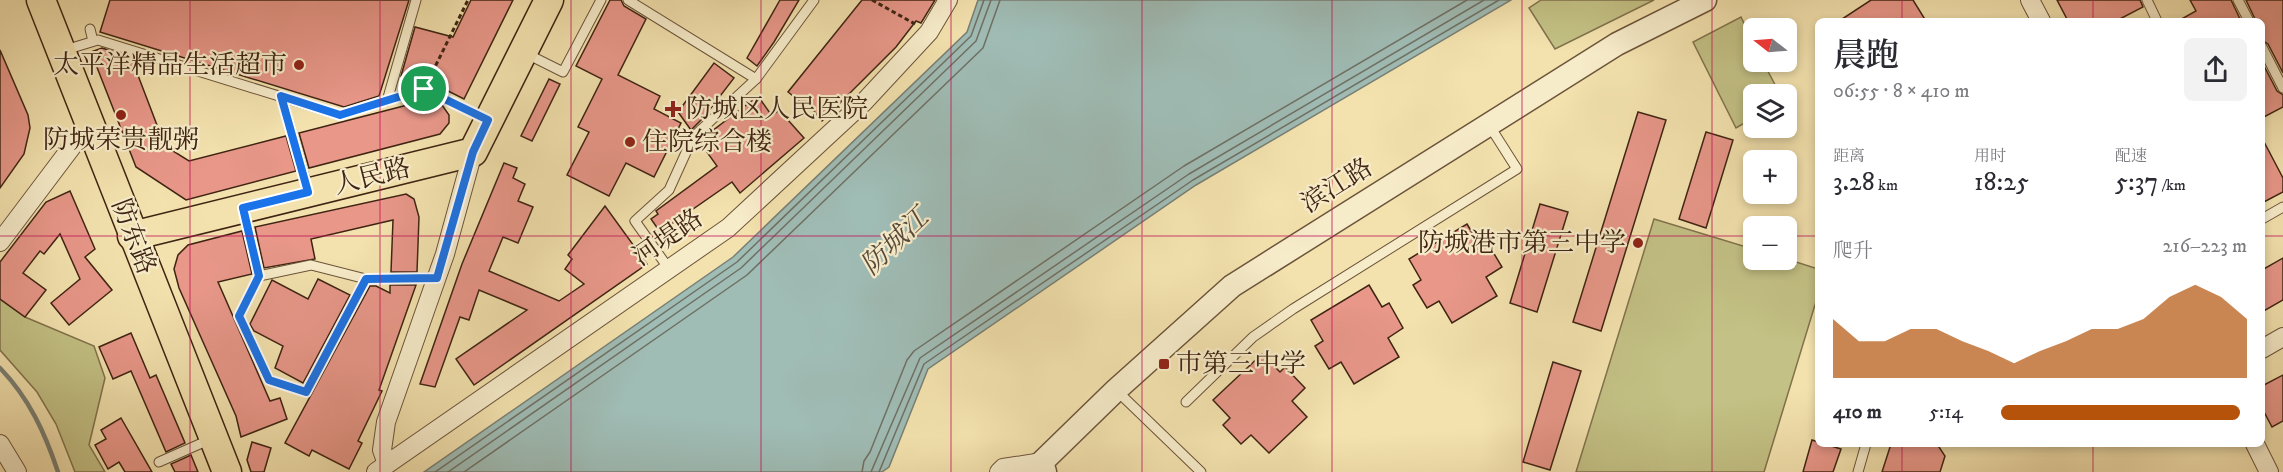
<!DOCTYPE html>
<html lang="zh">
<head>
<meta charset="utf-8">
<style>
  body { margin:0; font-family:"IM FELL DW Pica","Noto Serif SC",serif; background:#f2f2f3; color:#2b2b33; height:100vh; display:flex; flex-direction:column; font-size:22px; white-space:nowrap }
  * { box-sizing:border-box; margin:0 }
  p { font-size:20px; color:#7c7c81 }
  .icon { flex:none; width:33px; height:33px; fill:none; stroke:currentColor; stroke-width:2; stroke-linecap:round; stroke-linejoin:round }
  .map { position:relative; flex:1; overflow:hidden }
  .drawer { position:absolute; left:1815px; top:18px; width:450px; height:429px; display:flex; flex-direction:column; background:#fff; border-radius:9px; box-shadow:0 3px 9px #0003 }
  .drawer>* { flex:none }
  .needle { width:39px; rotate:287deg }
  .fabs { position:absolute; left:1743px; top:18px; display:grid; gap:12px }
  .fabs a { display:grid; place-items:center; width:54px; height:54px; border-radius:9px; background:#fff; box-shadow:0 3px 9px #0003; font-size:30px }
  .pin { position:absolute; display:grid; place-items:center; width:51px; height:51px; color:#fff; margin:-26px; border:3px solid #fff; border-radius:50%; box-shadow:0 2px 6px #0007 }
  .round { display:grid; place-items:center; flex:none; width:63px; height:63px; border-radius:9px; background:#f2f2f3 }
  .headline { display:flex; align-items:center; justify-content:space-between; height:102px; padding:0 18px }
  h1 { font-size:33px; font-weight:600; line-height:45px }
  .metrics { display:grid; grid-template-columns:repeat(3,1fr); gap:9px; height:102px; padding:6px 18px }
  .metrics div { display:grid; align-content:center }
  .metrics b { font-size:26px; font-weight:600 }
  .metrics small { font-size:16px; font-weight:400 }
  .metrics p { font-size:16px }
  .chart { height:168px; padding:12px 18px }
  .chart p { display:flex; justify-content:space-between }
  .chart svg { width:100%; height:108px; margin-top:6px; fill:#b45309; opacity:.7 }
  ul { padding:0 18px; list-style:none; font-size:20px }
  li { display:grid; grid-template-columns:96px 72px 1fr; align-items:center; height:45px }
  li i { height:15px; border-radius:8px; background:#b45309 }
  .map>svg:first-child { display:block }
  .green { fill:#c3c185; stroke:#81724c; stroke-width:1.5 }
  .water { fill:#9fbcb5; stroke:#797f74; stroke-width:1.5 }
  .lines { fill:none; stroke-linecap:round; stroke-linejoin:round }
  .shore { stroke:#6f7064; stroke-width:1.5 }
  .stream { stroke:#797f74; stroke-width:4.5 }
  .building { fill:#e89789; stroke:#3f2413; stroke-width:1.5 }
  .service-casing { stroke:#6c543a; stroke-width:11 }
  .minor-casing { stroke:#6c543a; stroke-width:20 }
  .tertiary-casing { stroke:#6c543a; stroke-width:25 }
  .primary-casing { stroke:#3f2413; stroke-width:31 }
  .path { stroke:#3f2413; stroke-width:3; stroke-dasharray:4.5 3; stroke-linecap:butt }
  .service { stroke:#f7ecca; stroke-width:9 }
  .minor { stroke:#f7ecca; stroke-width:18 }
  .tertiary { stroke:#f7ecca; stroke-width:22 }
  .primary { stroke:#f3e2ae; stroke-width:28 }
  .route-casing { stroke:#fff; stroke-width:12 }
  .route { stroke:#1a73e8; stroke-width:8 }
  .grid { fill:none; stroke:#c2185b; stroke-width:1.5; stroke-opacity:0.55 }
  .poi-dot { fill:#8f2418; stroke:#f7ecca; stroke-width:2 }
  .labels { text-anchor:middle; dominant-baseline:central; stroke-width:4.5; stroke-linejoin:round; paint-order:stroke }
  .poi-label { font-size:26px; fill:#3f2413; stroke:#f7ecca; text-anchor:start }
  .street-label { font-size:26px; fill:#3f2413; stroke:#f7ecca }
  .water-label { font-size:27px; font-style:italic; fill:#574a3c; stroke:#f7ecca }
</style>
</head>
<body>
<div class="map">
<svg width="2283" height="472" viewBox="0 0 2283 472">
  <rect width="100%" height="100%" fill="#f3e2ae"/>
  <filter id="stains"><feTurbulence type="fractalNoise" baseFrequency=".00333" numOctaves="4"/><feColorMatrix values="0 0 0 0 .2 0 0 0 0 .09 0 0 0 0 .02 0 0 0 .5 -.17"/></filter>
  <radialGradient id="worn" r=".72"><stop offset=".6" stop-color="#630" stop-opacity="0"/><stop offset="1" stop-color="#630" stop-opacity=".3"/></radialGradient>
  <g class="green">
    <path d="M 1541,0 L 1654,0 L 1555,49 L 1529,8 Z"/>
    <path d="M 1741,17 L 1753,42 L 1754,62 L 1763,62 L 1780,94 L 1754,94 L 1753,118 L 1736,128 L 1693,42 Z"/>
    <path d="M 1654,219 L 1753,249 L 1754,260 L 1787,259 L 1818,269 L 1818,295 L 1764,472 L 1576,472 Z"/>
    <path d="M 0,299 L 25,317 L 94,346 L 105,378 L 89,445 L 105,472 L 75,472 L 56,424 L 37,392 L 0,350 Z"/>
  </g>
  <path class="water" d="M 978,0 L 1511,0 L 1196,185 L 928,369 L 889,467 L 882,472 L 424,472 L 733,257 L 967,32 Z"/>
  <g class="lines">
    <g class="shore">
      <path d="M 435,472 L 737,262 L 971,36 L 984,0"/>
      <path d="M 448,472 L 741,268 L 976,41 L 991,0"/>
      <path d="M 464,472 L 747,275 L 983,48 L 1000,0"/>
      <path d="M 862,472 L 864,461 L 870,452 L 907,360 L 914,351 L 1184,166 L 1467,0"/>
      <path d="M 871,472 L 920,358 L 1189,174 L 1484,0"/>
      <path d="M 879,472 L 924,364 L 1193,180 L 1499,0"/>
    </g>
    <path class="stream" d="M 0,368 C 29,398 45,433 58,472"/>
  </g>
  <g class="building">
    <path d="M 110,0 L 409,0 L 379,96 L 344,107 L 100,32 Z"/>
    <path d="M 471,0 L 513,0 L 464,99 L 426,80 L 428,84 L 401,76 L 415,27 L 453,37 Z"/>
    <path d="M 610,0 L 621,0 L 624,6 L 646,19 L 618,75 L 660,96 L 654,109 L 681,123 L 654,177 L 626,163 L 609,196 L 567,175 L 589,132 L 578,127 L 602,79 L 576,66 Z"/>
    <path d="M 780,0 L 799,0 L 774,42 L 757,66 L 747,58 Z"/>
    <path d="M 862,0 L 935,0 L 921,23 L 916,21 L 896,47 L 822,121 L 809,105 L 807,107 L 788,92 Z"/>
    <path d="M 1871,0 L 1913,0 L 1926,21 L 1839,21 Z"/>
    <path d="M 2057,0 L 2140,0 L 2143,7 L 2116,21 L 2068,21 Z"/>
    <path d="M 2190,0 L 2231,0 L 2241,21 L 2178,21 L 2196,11 Z"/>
    <path d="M 2246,0 L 2283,0 L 2283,73 L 2268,44 L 2262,40 L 2262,21 L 2256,21 Z"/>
    <path d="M 102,48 L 131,57 L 165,146 L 189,161 L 286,136 L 296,171 L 186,200 L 136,167 L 91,52 Z"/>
    <path d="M 0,50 L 28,115 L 30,128 L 24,154 L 0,188 Z"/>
    <path d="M 2262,62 L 2277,91 L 2283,95 L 2283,107 L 2262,118 Z"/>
    <path d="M 714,63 L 734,78 L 704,117 L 691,130 L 678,112 Z"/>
    <path d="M 549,79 L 560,84 L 532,141 L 521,136 Z"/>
    <path d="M 423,96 L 442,105 L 449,115 L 449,123 L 440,134 L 309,168 L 299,133 L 415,103 L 418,98 Z"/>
    <path d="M 758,96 L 772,116 L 779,110 L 804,138 L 740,193 L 732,182 L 660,232 L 651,219 L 658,214 L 656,211 L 717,166 L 699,141 Z"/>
    <path d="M 1638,112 L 1666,120 L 1601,331 L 1573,322 Z"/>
    <path d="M 1706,132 L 1733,140 L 1706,228 L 1679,219 Z"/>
    <path d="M 2262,138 L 2283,178 L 2283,192 L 2262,203 Z"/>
    <path d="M 504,163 L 517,168 L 513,178 L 525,184 L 518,201 L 533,207 L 518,243 L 503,237 L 489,271 L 559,301 L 584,284 L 565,269 L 572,259 L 568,255 L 605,206 L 647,264 L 474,385 L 456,359 L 527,310 L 479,290 L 469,320 L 460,317 L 435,387 L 420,384 L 462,264 Z"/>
    <path d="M 70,191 L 95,249 L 85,257 L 112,290 L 69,325 L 51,303 L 80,279 L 60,234 L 44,254 L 40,251 L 23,273 L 46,290 L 25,317 L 0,299 L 0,262 L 46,202 Z"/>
    <path d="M 406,194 L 414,199 L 419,217 L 417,272 L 391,272 L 393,220 L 311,239 L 315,259 L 264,268 L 255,227 Z"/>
    <path d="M 1540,204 L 1568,212 L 1537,312 L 1510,303 Z"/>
    <path d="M 1467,224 L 1480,246 L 1487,242 L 1502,267 L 1486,277 L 1497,296 L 1452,323 L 1439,301 L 1427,308 L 1413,285 L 1421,280 L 1409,259 Z"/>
    <path d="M 242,231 L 252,274 L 218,282 L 270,401 L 280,398 L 287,419 L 241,437 L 236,416 L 179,288 L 174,269 L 178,255 L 188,245 Z"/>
    <path d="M 2283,258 L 2283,300 L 2262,312 L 2262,270 Z"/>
    <path d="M 318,279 L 350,295 L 303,383 L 275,368 L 283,346 L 254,331 L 250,324 L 272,280 L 308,299 Z"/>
    <path d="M 390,285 L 416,285 L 379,390 L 382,391 L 358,441 L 362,443 L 349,469 L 312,450 L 309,456 L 285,443 L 370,286 L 376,286 L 390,293 Z"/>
    <path d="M 1369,285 L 1382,307 L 1389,303 L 1403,328 L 1388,338 L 1399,357 L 1354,384 L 1341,362 L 1329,369 L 1315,346 L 1323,341 L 1311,320 Z"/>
    <path d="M 131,333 L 150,378 L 156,375 L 185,443 L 166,452 L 131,371 L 113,379 L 99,347 Z"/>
    <path d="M 1262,354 L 1280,372 L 1285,367 L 1305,388 L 1292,401 L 1307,417 L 1269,453 L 1251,435 L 1241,444 L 1223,425 L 1230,418 L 1213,400 Z"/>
    <path d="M 1553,362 L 1581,371 L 1550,470 L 1523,462 Z"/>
    <path d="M 2283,375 L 2283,421 L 2272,427 L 2262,408 L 2262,386 Z"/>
    <path d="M 121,418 L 152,472 L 125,472 L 119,462 L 108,469 L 95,445 L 106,439 L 101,430 Z"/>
    <path d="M 1812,440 L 1841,449 L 1833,472 L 1803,472 Z"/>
    <path d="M 252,442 L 271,448 L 264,472 L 251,472 L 247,460 Z"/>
    <path d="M 1891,444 L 1937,444 L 1945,456 L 1940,472 L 1882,472 Z"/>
    <path d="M 191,455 L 198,472 L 175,472 L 171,464 Z"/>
  </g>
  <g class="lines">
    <defs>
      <g id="service">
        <path d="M 628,0 L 756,79"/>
        <path d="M 2147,0 L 2157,21"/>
        <path d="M 2238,0 L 2249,21"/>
        <path d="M 90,29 L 93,41"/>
        <path d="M 2262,47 L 2283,88"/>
        <path d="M 65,50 L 98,40 L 340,115 L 424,89 L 486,119"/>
        <path d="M 525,53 L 563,72 L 601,0"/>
        <path d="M 281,96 L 308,190"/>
        <path d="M 387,101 L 416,0"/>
        <path d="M 244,211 L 259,276 L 239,316 L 269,380 L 306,392 L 366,279"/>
        <path d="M 2262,219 L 2283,207"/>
        <path d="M 669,269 L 635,221 L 669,190 L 693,137 L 756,79 L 814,0"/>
        <path d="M 259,276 L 311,265 L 366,279 L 437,278"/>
        <path d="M 1116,390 L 1201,472"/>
        <path d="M 1186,402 L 1253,337 L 1293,309 L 1517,169 L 1489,125"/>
        <path d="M 159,462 L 211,439"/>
        <path d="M 1858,472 L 1866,444"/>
      </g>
      <g id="minor">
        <path d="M 2030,0 L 2041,21"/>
        <path d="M 0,242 L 89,124"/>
        <path d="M 2262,349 L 2283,337"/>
        <path d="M 0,444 L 17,472"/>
        <path d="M 2255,444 L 2269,472"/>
        <path d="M 387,464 L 382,450 L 386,422 L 445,254 L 473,152"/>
        <path d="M 376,472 L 728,228 L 864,102 L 929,32 L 948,0"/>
        <path d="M 999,472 L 1003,468 L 1042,462"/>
      </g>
      <path id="tertiary" d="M 1045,472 L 1042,462 L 1116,390 L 1232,286 L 1617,44 L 1705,0"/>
      <g id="primary">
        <path d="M 41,0 L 227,472"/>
        <path d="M 132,236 L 473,152 L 549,0"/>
      </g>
    </defs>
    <use href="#service" class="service-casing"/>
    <use href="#minor" class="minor-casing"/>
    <use href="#tertiary" class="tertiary-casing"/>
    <use href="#primary" class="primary-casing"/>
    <g class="path">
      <path d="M 872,0 L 915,24"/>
      <path d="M 429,79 L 468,0"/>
    </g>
    <use href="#service" class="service"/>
    <use href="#minor" class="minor"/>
    <use href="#tertiary" class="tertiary"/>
    <use href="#primary" class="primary"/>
  </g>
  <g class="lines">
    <defs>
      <path id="route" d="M 424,89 L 488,120 L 473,152 L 437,278 L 366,279 L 306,392 L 269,380 L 239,316 L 259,276 L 243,208 L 308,192 L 281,96 L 340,115 Z"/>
    </defs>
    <use href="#route" class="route-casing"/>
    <use href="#route" class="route"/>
  </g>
  <path class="grid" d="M 190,0 L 190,472M 380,0 L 380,472M 571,0 L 571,472M 761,0 L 761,472M 951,0 L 951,472M 1142,0 L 1142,472M 1332,0 L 1332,472M 1522,0 L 1522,472M 1712,0 L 1712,472M 1902,0 L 1902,21M 2093,0 L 2093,21M 0,236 L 1754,236M 1786,236 L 1818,236M 2262,236 L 2283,236M 1902,444 L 1902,472M 2093,444 L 2093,472"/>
  <g class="poi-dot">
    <circle cx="299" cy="65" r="6"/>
    <path d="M670 100h6v6h6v6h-6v6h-6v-6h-6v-6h6z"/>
    <circle cx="121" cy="115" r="6"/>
    <circle cx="630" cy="142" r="6"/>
    <circle cx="1638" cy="243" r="6"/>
    <rect x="1158" y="358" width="12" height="12" rx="3"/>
  </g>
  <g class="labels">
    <g class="poi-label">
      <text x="287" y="65" text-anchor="end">太平洋精品生活超市</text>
      <text x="686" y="109">防城区人民医院</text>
      <text x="121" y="140" text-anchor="middle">防城荣贵靓粥</text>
      <text x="642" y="142">住院综合楼</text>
      <text x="1626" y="243" text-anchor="end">防城港市第三中学</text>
      <text x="1176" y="364">巿第三中学</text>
    </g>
    <g class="street-label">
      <text transform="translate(372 177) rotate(-14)">人民路</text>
      <text transform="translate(1337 186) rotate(-32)">滨江路</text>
      <text transform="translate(133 237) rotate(69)">防东路</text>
      <text transform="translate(668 238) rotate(-35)">河堤路</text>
    </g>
    <g class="water-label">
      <text transform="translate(895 242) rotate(-44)">防城江</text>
    </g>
  </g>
  <rect width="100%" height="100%" filter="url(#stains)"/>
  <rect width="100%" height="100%" fill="url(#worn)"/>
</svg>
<div class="fabs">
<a><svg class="needle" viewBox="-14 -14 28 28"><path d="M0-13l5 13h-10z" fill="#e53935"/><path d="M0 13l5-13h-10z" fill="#7c7c81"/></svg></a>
<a><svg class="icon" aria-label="layers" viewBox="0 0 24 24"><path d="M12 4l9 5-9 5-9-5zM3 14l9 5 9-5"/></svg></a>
<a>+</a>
<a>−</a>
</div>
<div class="pin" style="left:424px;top:89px;background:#1e9e55"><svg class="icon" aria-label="arrive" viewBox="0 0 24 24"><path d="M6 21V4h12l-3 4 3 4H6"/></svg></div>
<section class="drawer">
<div class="headline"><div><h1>晨跑</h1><p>06:55 · 8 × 410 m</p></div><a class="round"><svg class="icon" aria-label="share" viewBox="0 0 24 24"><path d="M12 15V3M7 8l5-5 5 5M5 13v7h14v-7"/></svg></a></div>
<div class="metrics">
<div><p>距离</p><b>3.28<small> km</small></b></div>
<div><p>用时</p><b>18:25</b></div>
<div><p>配速</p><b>5:37<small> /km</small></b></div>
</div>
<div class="chart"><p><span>爬升</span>216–223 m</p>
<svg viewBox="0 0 160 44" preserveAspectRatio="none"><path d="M0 44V20L10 29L20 29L30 24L40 24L50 29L60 33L70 38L80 33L90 29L100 24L110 24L120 20L130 11L140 6L150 11L160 20V44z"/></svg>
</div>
<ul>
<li><b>410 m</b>5:14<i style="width:97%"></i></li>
</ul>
</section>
</div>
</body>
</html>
